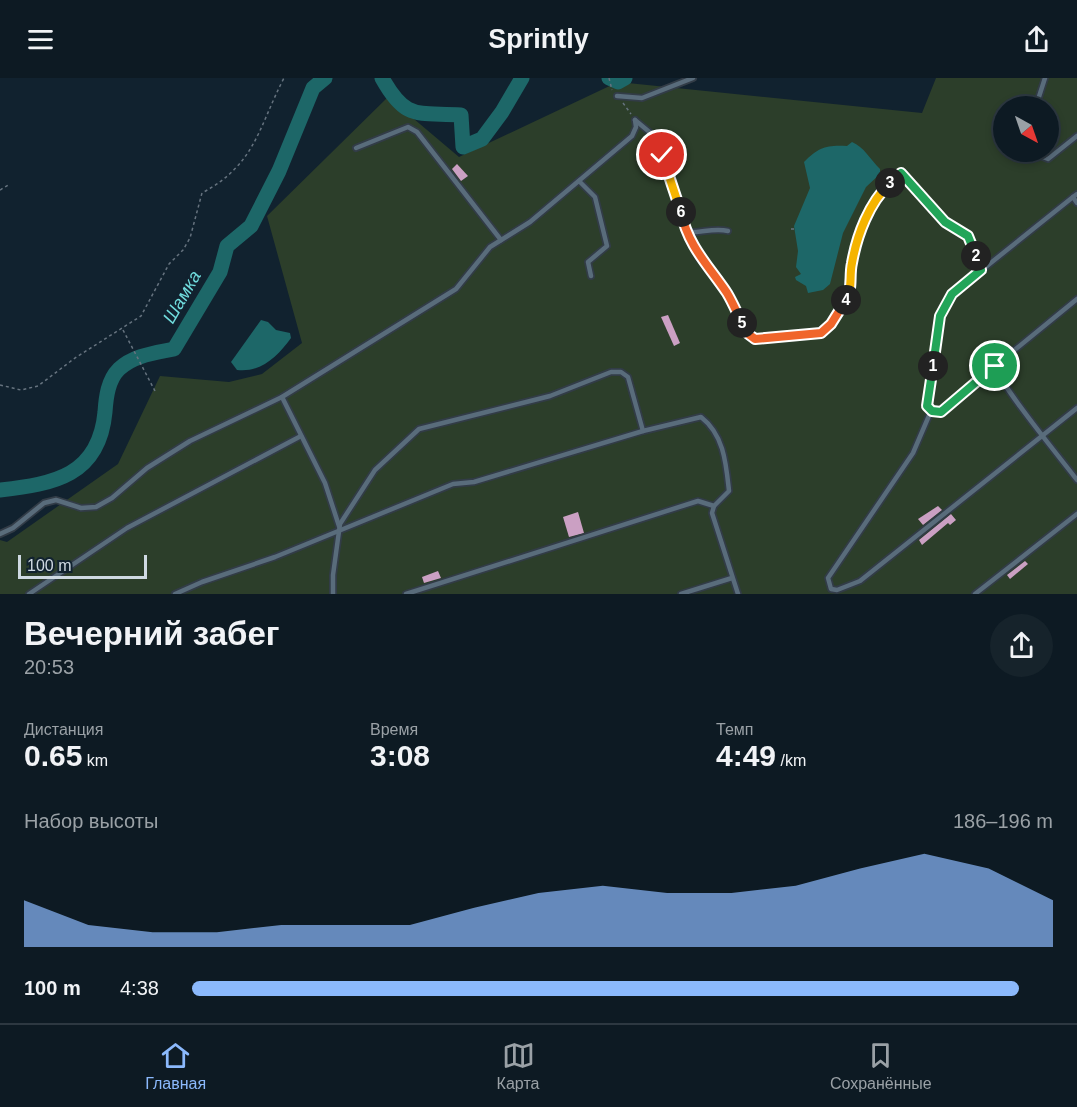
<!DOCTYPE html>
<html lang="ru">
<head>
<meta charset="utf-8">
<style>
  body { margin:0; font-family:Arial,sans-serif; background:#16232b; color:#f1f3f6; height:100vh; display:flex; flex-direction:column; font-size:22px; white-space:nowrap }
  * { box-sizing:border-box; margin:0 }
  p { font-size:20px; color:#9aa1a6 }
  .icon { flex:none; width:33px; height:33px; fill:none; stroke:currentColor; stroke-width:2; stroke-linecap:round; stroke-linejoin:round }
  .map { position:relative; height:516px; overflow:hidden }
  .sheet { display:flex; flex-direction:column; background:#0d1a23; flex:1 }
  .sheet>* { flex:none }
  .needle { width:39px; rotate:140deg }
  .fabs { position:absolute; left:993px; top:18px; display:grid; gap:12px }
  .fabs a { display:grid; place-items:center; width:66px; height:66px; border-radius:50%; background:#0d1a23; box-shadow:0 3px 9px #0003,0 0 0 2px #2d3841; font-size:30px }
  .scale { position:absolute; left:18px; bottom:15px; width:129px; box-sizing:border-box; padding-left:6px; border:3px solid #cfd9e2; border-top:0; font-size:16px; line-height:21px; white-space:nowrap; color:#cfd9e2; -webkit-text-stroke:4px #11222f; paint-order:stroke }
  .pin { position:absolute; display:grid; place-items:center; width:51px; height:51px; color:#fff; margin:-26px; border:3px solid #fff; border-radius:50%; box-shadow:0 2px 6px #0007 }
  .km { position:absolute; width:30px; height:30px; margin:-15px; border-radius:50%; background:#222; color:#fff; font-size:16px; line-height:30px; text-align:center }
  .round { display:grid; place-items:center; flex:none; width:63px; height:63px; border-radius:32px; background:#16232b }
  .overview { display:flex; align-items:center; justify-content:space-between; height:102px; padding:0 24px }
  h1 { font-size:33px; font-weight:700; line-height:45px }
  .stats { display:grid; grid-template-columns:repeat(3,1fr); gap:9px; height:102px; padding:6px 24px }
  .stats div { display:grid; align-content:center }
  .stats b { font-size:30px; font-weight:700 }
  .stats small { font-size:16px; font-weight:400 }
  .stats p { font-size:16px }
  .chart { height:168px; padding:12px 24px }
  .chart p { display:flex; justify-content:space-between }
  .chart svg { width:100%; height:108px; margin-top:6px; fill:#8bb9fc; opacity:.7 }
  ul { padding:0 24px; list-style:none; font-size:20px }
  li { display:grid; grid-template-columns:96px 72px 1fr; align-items:center; height:45px }
  li i { height:15px; border-radius:8px; background:#8bb9fc }
  header { display:flex; justify-content:space-between; align-items:center; height:78px; padding:0 24px; background:#0d1a23; font-size:27px; font-weight:700 }
  .tabs { display:flex; justify-content:space-around; align-items:center; height:84px; border-top:2px solid #2d3841; background:#0d1a23; font-size:16px; color:#9aa1a6 }
  .tabs a { display:grid; justify-items:center; gap:3px }
  .tabs .selected { color:#8bb9fc }
  .map>svg:first-child { display:block }
  .green { fill:#2c3e2a; fill-rule:evenodd }
  .water { fill:#1d6768 }
  .lines { fill:none; stroke-linecap:round; stroke-linejoin:round }
  .river { stroke:#1d6768; stroke-width:15 }
  .building { fill:#cba0c3 }
  .service-casing { stroke:#323c47; stroke-width:8 }
  .path { stroke:#66737f; stroke-width:1.5; stroke-dasharray:3 3; stroke-linecap:butt }
  .service { stroke:#596c7b; stroke-width:4.5 }
  .split-1-casing { stroke:#fff; stroke-width:12 }
  .split-2-casing { stroke:#fff; stroke-width:12 }
  .split-3-casing { stroke:#fff; stroke-width:12 }
  .split-4-casing { stroke:#fff; stroke-width:12 }
  .split-5-casing { stroke:#fff; stroke-width:12 }
  .split-6-casing { stroke:#fff; stroke-width:12 }
  .split-7-casing { stroke:#fff; stroke-width:12 }
  .split-1 { stroke:#22a559; stroke-width:8 }
  .split-2 { stroke:#22a559; stroke-width:8 }
  .split-3 { stroke:#22a559; stroke-width:8 }
  .split-4 { stroke:#f5b400; stroke-width:8 }
  .split-5 { stroke:#f0652b; stroke-width:8 }
  .split-6 { stroke:#f0652b; stroke-width:8 }
  .split-7 { stroke:#f5b400; stroke-width:8 }
  .labels { text-anchor:middle; dominant-baseline:central; stroke-width:6; stroke-linejoin:round; paint-order:stroke }
  .water-label { font-size:18px; font-style:italic; fill:#70dcdd; stroke:#11222f }
</style>
</head>
<body>
<header><svg class="icon" aria-label="menu" viewBox="0 0 24 24"><path d="M4 6h16M4 12h16M4 18h16"/></svg>Sprintly<svg class="icon" aria-label="share" viewBox="0 0 24 24"><path d="M12 15V3M7 8l5-5 5 5M5 13v7h14v-7"/></svg></header>
<div class="map">
<svg width="1077" height="516" viewBox="0 0 1077 516">
  <rect width="100%" height="100%" fill="#11222f"/>
  <path class="green" d="M 936,0 L 1077,0 L 1077,516 L 0,516 L 0,462 L 7,464 L 118,386 L 160,298 L 229,304 L 262,296 L 302,265 L 267,138 L 388,19 L 459,79 L 618,4 L 922,35 ZM 1004,28 L 1048,28 L 1048,74 L 1004,74 Z"/>
  <g class="water">
    <path d="M 852,64 C 864,69 870,81 880,91 L 880,96 L 866,109 L 843,155 L 830,206 L 823,212 L 808,215 L 806,208 L 796,202 L 795,199 L 801,196 L 796,189 L 798,173 L 794,148 L 810,110 L 804,84 C 819,69 826,67 847,68 Z"/>
    <path d="M 261,242 L 268,244 L 276,252 L 290,255 L 291,260 C 278,278 261,295 237,292 L 231,284 Z"/>
  </g>
  <g class="lines">
    <g class="river">
      <path d="M 382,0 C 406,43 417,34 461,37 L 463,69 L 482,61 L 502,34 L 522,0"/>
      <path d="M 609,0 L 618,4 L 625,0"/>
      <path d="M 0,412 C 54,406 99,398 105,334 C 106,319 108,302 119,291 C 134,277 155,275 174,271 L 220,194 L 227,168 L 251,148 L 279,93 L 313,10 L 325,0"/>
    </g>
  </g>
  <g class="building">
    <path d="M 457,86 L 468,98 L 461,103 L 452,91 Z"/>
    <path d="M 668,237 L 680,265 L 674,268 L 661,239 Z"/>
    <path d="M 938,428 L 942,432 L 923,447 L 918,441 Z"/>
    <path d="M 578,434 L 584,455 L 569,459 L 563,439 Z"/>
    <path d="M 951,436 L 956,442 L 950,447 L 948,445 L 922,467 L 919,462 Z"/>
    <path d="M 1025,483 L 1028,486 L 1010,501 L 1007,497 Z"/>
    <path d="M 438,493 L 441,500 L 424,505 L 422,499 Z"/>
  </g>
  <g class="lines">
    <defs>
      <g id="service">
        <path d="M 617,18 L 642,20 L 693,0"/>
        <path d="M 1036,28 L 1045,0"/>
        <path d="M 635,42 L 653,57 L 657,64 L 681,131 L 685,154 L 699,180 L 726,215 L 747,255 L 755,261 L 821,255 L 831,246 L 850,215 L 851,186 L 868,133 L 885,110 L 901,95 L 945,144 L 968,158 L 982,192"/>
        <path d="M 356,70 L 408,49 L 417,54 L 501,162"/>
        <path d="M 1038,74 L 1038,77 L 1048,81 L 1077,58"/>
        <path d="M 579,103 L 595,119 L 607,168 L 588,184 L 591,198"/>
        <path d="M 1077,116 L 1073,119 L 1077,125"/>
        <path d="M 685,154 C 700,156 713,149 728,153"/>
        <path d="M 1077,221 L 995,288 C 999,306 1062,382 1077,402"/>
        <path d="M 995,288 L 941,334 L 931,333 L 927,328 L 940,238 L 952,216 L 1073,119"/>
        <path d="M 282,319 L 325,405 L 339,448"/>
        <path d="M 931,333 L 913,375 L 828,500 L 831,511 L 837,512 L 860,503 L 1077,330"/>
        <path d="M 714,428 L 712,435 L 738,516"/>
        <path d="M 0,456 L 13,450 L 44,425 L 56,422 L 81,430 L 96,429 L 112,420 L 147,390 L 190,363 L 282,319 L 456,211 L 490,169 L 530,144 L 632,58 L 636,49 L 635,42"/>
        <path d="M 29,516 L 127,450 L 301,358"/>
        <path d="M 175,516 L 202,504 L 275,479 L 453,406 L 474,404 L 643,353 L 701,339 C 724,357 726,385 729,413 L 714,428 L 698,423 L 406,516"/>
        <path d="M 333,516 L 333,497 L 340,446 L 375,392 L 419,351 L 550,318 L 611,294 L 621,294 L 628,299 L 643,353"/>
        <path d="M 681,516 L 732,500"/>
        <path d="M 975,516 L 1077,436"/>
      </g>
    </defs>
    <use href="#service" class="service-casing"/>
    <g class="path">
      <path d="M 609,0 L 612,12"/>
      <path d="M 623,25 L 631,36"/>
      <path d="M 0,112 L 10,106"/>
      <path d="M 791,151 L 797,151"/>
      <path d="M 123,252 L 155,313"/>
      <path d="M 0,307 L 21,312 L 38,308 L 75,280 L 141,238 L 169,186 L 183,172 L 190,160 L 202,115 C 256,86 258,50 284,0"/>
    </g>
    <use href="#service" class="service"/>
  </g>
  <g class="lines">
    <defs>
      <path id="split-1" d="M 933,288 L 927,328 L 932,333 L 941,334 L 995,288"/>
      <path id="split-2" d="M 933,288 L 940,238 L 952,216 L 981,192 L 976,178"/>
      <path id="split-3" d="M 890,105 L 901,95 L 945,144 L 968,158 L 976,178"/>
      <path id="split-4" d="M 846,222 C 853,210 849,198 852,185 C 857,157 869,125 890,105"/>
      <path id="split-5" d="M 742,245 L 747,255 L 755,261 L 821,255 L 831,246 L 846,222"/>
      <path id="split-6" d="M 681,134 C 688,168 708,187 727,215 C 733,225 737,235 742,245"/>
      <path id="split-7" d="M 662,77 L 681,134"/>
    </defs>
    <use href="#split-1" class="split-1-casing"/>
    <use href="#split-2" class="split-2-casing"/>
    <use href="#split-3" class="split-3-casing"/>
    <use href="#split-4" class="split-4-casing"/>
    <use href="#split-5" class="split-5-casing"/>
    <use href="#split-6" class="split-6-casing"/>
    <use href="#split-7" class="split-7-casing"/>
    <use href="#split-1" class="split-1"/>
    <use href="#split-2" class="split-2"/>
    <use href="#split-3" class="split-3"/>
    <use href="#split-4" class="split-4"/>
    <use href="#split-5" class="split-5"/>
    <use href="#split-6" class="split-6"/>
    <use href="#split-7" class="split-7"/>
  </g>
  <g class="labels">
    <g class="water-label">
      <text transform="translate(182 219) rotate(-60)">Шамка</text>
    </g>
  </g>
</svg>
<div class="fabs">
<a><svg class="needle" viewBox="-14 -14 28 28"><path d="M0-13l5 13h-10z" fill="#e53935"/><path d="M0 13l5-13h-10z" fill="#9aa1a6"/></svg></a>
</div>
<div class="scale">100 m</div>
<div class="pin" style="left:995px;top:288px;background:#1e9e55"><svg class="icon" aria-label="arrive" viewBox="0 0 24 24"><path d="M6 21V4h12l-3 4 3 4H6"/></svg></div>
<div class="pin" style="left:662px;top:77px;background:#d93025"><svg class="icon" aria-label="check" viewBox="0 0 24 24"><path d="M5 12l5 5 9-10"/></svg></div>
<b class="km" style="left:933px;top:288px">1</b>
<b class="km" style="left:976px;top:178px">2</b>
<b class="km" style="left:890px;top:105px">3</b>
<b class="km" style="left:846px;top:222px">4</b>
<b class="km" style="left:742px;top:245px">5</b>
<b class="km" style="left:681px;top:134px">6</b>
</div>
<section class="sheet">
<div class="overview"><div><h1>Вечерний забег</h1><p>20:53</p></div><a class="round"><svg class="icon" aria-label="share" viewBox="0 0 24 24"><path d="M12 15V3M7 8l5-5 5 5M5 13v7h14v-7"/></svg></a></div>
<div class="stats">
<div><p>Дистанция</p><b>0.65<small> km</small></b></div>
<div><p>Время</p><b>3:08</b></div>
<div><p>Темп</p><b>4:49<small> /km</small></b></div>
</div>
<div class="chart"><p><span>Набор высоты</span>186–196 m</p>
<svg viewBox="0 0 160 44" preserveAspectRatio="none"><path d="M0 44V25L10 35L20 38L30 38L40 35L50 35L60 35L70 28L80 22L90 19L100 22L110 22L120 19L130 12L140 6L150 12L160 25V44z"/></svg>
</div>
<ul>
<li><b>100 m</b>4:38<i style="width:96%"></i></li>
</ul>
</section>
<nav class="tabs">
<a class="selected"><svg class="icon" aria-label="home" viewBox="0 0 24 24"><path d="M3 11l9-7 9 7M6 9v11h12V9"/></svg>Главная</a>
<a><svg class="icon" aria-label="map" viewBox="0 0 24 24"><path d="M3 6l6-2 6 2 6-2v14l-6 2-6-2-6 2zM9 4v14M15 6v14"/></svg>Карта</a>
<a><svg class="icon" aria-label="saved" viewBox="0 0 24 24"><path d="M7 4h10v16l-5-4-5 4z"/></svg>Сохранённые</a>
</nav>
</body>
</html>
